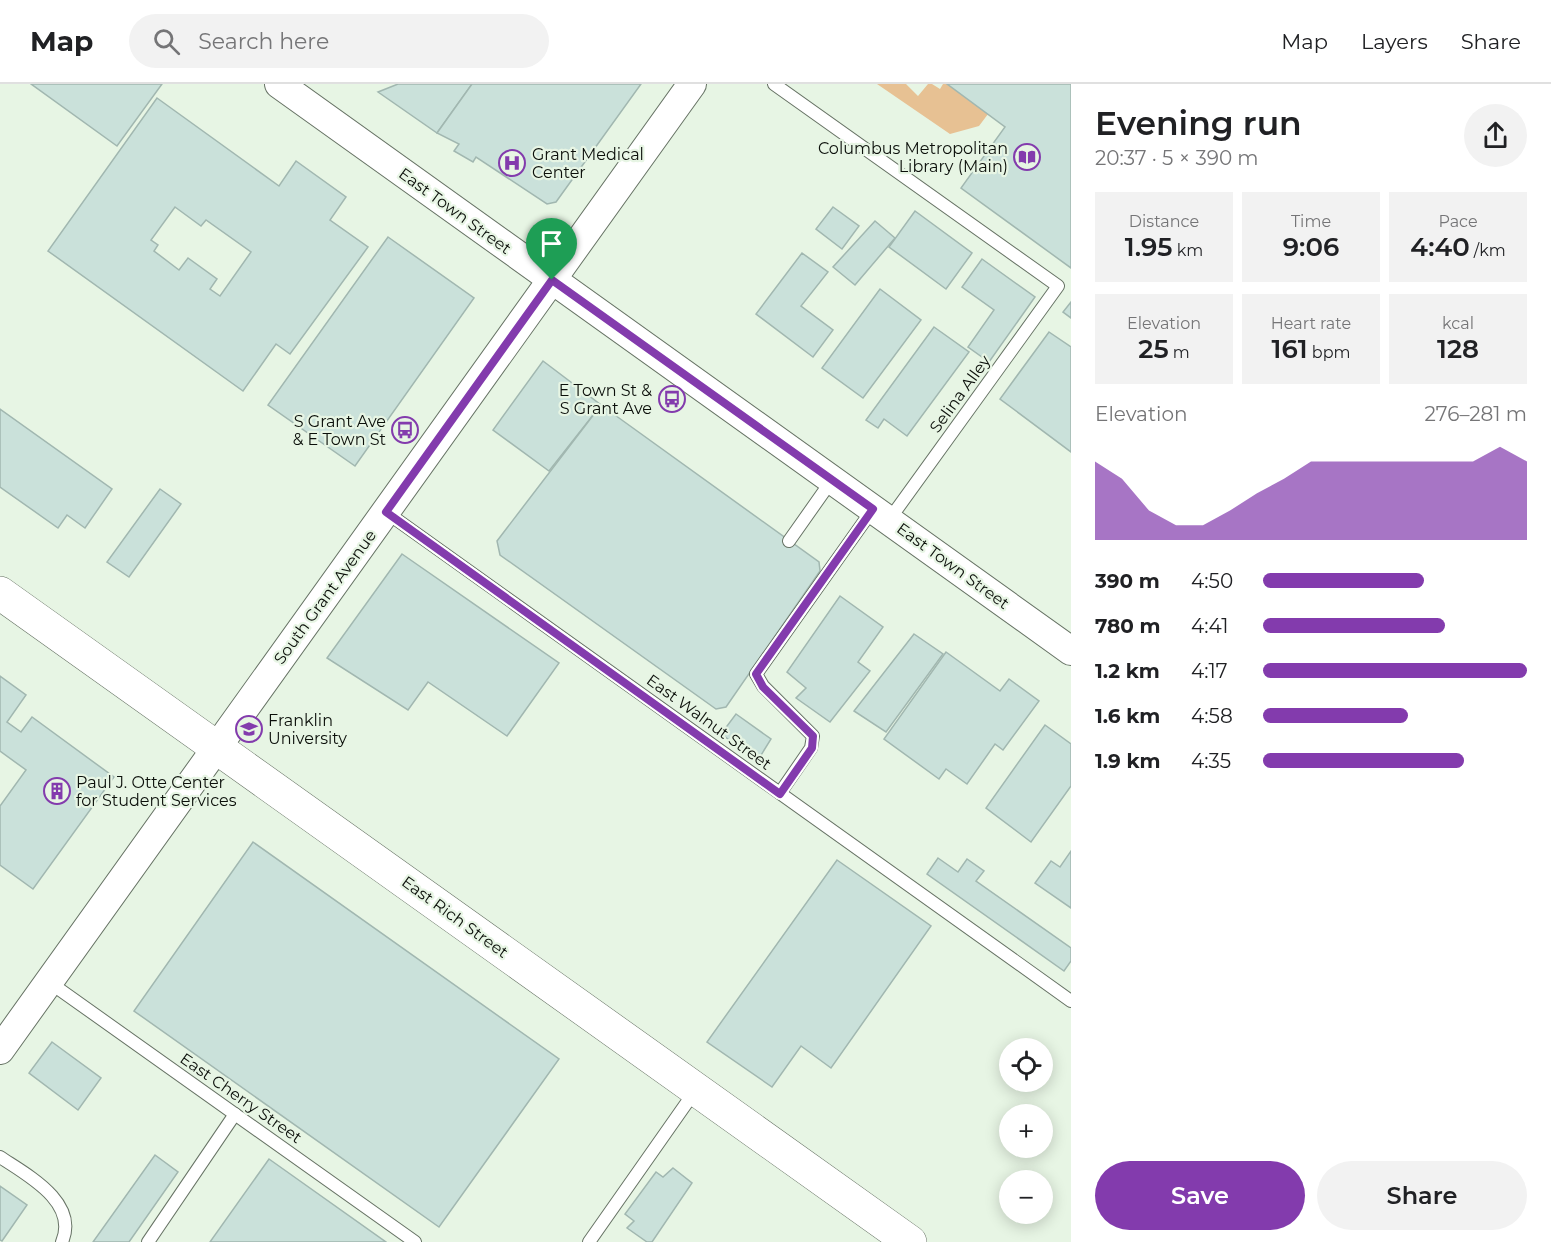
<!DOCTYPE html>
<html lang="en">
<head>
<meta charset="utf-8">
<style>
  body { margin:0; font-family:Montserrat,sans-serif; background:#f2f2f2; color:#202124; height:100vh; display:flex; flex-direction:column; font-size:22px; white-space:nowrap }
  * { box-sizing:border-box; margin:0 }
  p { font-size:20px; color:#757577 }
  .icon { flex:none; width:33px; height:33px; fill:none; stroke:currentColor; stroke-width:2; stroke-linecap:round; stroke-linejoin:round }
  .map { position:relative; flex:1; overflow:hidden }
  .sheet { display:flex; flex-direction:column; background:#fff; width:480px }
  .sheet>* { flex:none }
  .buttons { position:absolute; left:999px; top:954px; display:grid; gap:12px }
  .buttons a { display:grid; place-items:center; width:54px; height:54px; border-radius:50%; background:#fff; box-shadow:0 3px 15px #0003; font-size:30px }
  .pin { position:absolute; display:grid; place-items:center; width:51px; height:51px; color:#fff; margin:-62px -26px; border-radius:50% 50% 50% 0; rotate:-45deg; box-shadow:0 0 6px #0007 }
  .pin .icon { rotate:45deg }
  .round { display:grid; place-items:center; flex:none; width:63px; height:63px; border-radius:32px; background:#f2f2f2 }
  .overview { display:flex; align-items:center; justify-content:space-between; height:102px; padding:0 24px }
  h1 { font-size:33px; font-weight:600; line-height:45px }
  .metrics { display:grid; grid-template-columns:repeat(3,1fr); gap:9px; height:102px; padding:6px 24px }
  .metrics div { display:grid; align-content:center; border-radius:0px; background:#f2f2f2; text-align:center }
  .metrics b { font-size:26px; font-weight:600 }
  .metrics small { font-size:16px; font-weight:400 }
  .metrics p { font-size:16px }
  .chart { height:168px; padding:12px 24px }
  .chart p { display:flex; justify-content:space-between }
  .chart svg { width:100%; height:108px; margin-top:6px; fill:#833bad; opacity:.7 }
  .action { display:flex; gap:12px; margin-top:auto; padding:12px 24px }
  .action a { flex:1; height:69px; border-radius:36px; background:#833bad; color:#fff; font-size:24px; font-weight:600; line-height:69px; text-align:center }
  .action a+a { background:#f2f2f2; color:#202124 }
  ul { padding:0 24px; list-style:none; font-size:20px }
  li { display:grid; grid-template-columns:96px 72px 1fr; align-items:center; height:45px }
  li i { height:15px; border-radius:8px; background:#833bad }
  header { display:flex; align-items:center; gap:36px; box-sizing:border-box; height:84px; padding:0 30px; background:#fff; border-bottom:2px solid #e0e0e0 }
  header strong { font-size:28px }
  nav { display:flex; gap:33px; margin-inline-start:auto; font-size:21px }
  .search { width:420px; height:54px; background:#f2f2f2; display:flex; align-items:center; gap:15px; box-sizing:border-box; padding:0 21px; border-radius:33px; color:#757577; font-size:22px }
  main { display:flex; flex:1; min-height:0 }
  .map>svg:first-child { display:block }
  .green { fill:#e7c193 }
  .building { fill:#cae1da; stroke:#a1b7b0; stroke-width:1.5; fill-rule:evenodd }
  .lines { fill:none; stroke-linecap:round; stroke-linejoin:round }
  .service-casing { stroke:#677365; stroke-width:14 }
  .tertiary-casing { stroke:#677365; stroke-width:30 }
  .primary-casing { stroke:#677365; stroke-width:34 }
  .service { stroke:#fff; stroke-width:12 }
  .tertiary { stroke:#fff; stroke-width:28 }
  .primary { stroke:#fff; stroke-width:33 }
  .route-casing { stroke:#fff; stroke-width:12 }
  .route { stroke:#833bad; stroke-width:8 }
  .labels { text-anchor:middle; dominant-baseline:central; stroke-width:4.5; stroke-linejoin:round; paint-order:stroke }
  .poi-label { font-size:16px; fill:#0b0f0a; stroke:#e7f5e4; text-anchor:end }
  .street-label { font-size:16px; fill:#0b0f0a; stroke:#e7f5e4 }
</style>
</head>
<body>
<header>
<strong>Map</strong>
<div class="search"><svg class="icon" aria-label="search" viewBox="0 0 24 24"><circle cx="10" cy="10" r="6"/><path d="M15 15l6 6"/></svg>Search here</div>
<nav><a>Map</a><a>Layers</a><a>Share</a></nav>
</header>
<main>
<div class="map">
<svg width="1071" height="1158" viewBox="0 0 1071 1158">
  <rect width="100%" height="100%" fill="#e7f5e4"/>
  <path class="green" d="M 877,0 L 906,0 L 918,12 L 928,0 L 932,0 L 940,5 L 943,0 L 947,0 L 988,30 L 979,42 L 950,50 Z"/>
  <g class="building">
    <path d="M 31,0 L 162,0 L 117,62 Z"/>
    <path d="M 398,0 L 472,0 L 437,49 L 378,8 Z"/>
    <path d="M 472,0 L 641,0 L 556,118 L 547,120 L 476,73 L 473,78 L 454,67 L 459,60 L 437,49 Z"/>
    <path d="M 947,0 L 1071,0 L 1071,184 L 961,104 L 1005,43 Z"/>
    <path d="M 157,14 L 279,102 L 296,77 L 346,113 L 330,136 L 368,163 L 290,270 L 276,260 L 243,307 L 48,167 ZM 175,123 L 201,142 L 206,136 L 251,168 L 220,212 L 210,205 L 217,195 L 188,174 L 179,186 L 154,167 L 158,161 L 151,156 Z"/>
    <path d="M 833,123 L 859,142 L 842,165 L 816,145 Z"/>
    <path d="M 915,127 L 972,169 L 946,205 L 889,163 Z"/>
    <path d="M 875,137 L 895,154 L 855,201 L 833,183 Z"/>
    <path d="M 388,153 L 474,214 L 355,382 L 268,321 Z"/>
    <path d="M 802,169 L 828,188 L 801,222 L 833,246 L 813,273 L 756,230 Z"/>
    <path d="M 982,175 L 1035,213 L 989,278 L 968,263 L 994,226 L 962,203 Z"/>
    <path d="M 880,205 L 921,236 L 863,314 L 822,284 Z"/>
    <path d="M 1071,218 L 1071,234 L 1063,228 Z"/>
    <path d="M 934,243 L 969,268 L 907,352 L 884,335 L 878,344 L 866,336 Z"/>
    <path d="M 1049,248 L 1071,263 L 1071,368 L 1000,315 Z"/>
    <path d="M 543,277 L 601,321 L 549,387 L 493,346 Z"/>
    <path d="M 601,321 L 819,478 L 820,487 L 726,623 L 716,625 L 500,471 L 497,457 Z"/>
    <path d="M 0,325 L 112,405 L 85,444 L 67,431 L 58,444 L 0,403 Z"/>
    <path d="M 160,405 L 181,420 L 129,493 L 107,478 Z"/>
    <path d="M 402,470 L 559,579 L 507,652 L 428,598 L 408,626 L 327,574 Z"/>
    <path d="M 840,512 L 883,543 L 858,578 L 870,587 L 830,638 L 796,614 L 806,604 L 787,588 Z"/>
    <path d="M 914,550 L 943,570 L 886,648 L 854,627 Z"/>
    <path d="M 946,568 L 1000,607 L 1009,595 L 1039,617 L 1003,666 L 995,660 L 967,700 L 946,685 L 939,695 L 884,655 Z"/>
    <path d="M 0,592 L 26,611 L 7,638 L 21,648 L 32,633 L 114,693 L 33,805 L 0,781 L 0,722 L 26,686 L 0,667 Z"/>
    <path d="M 736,630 L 771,655 L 758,676 L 721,650 Z"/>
    <path d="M 1045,641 L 1071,660 L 1071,702 L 1031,758 L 986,724 Z"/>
    <path d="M 253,758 L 559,975 L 439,1143 L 134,927 Z"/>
    <path d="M 1071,767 L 1071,824 L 1035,799 L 1051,777 L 1060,783 Z"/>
    <path d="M 938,774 L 958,788 L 967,775 L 984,787 L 976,797 L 1071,864 L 1071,877 L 1064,887 L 927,790 Z"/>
    <path d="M 837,776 L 931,842 L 831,984 L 801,962 L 772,1003 L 707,958 Z"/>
    <path d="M 52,958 L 101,994 L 78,1026 L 29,989 Z"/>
    <path d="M 155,1071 L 178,1088 L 129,1158 L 93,1158 Z"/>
    <path d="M 269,1075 L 386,1158 L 210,1158 Z"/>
    <path d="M 673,1084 L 692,1099 L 652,1158 L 647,1158 L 627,1144 L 634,1137 L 625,1130 L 656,1088 L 663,1093 Z"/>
    <path d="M 0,1102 L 27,1121 L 2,1157 L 0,1156 Z"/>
  </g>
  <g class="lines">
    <defs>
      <g id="service">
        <path d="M 774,0 L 1058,202 L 889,436"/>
        <path d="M 386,428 L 1071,917"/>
        <path d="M 789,457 L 832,396"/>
        <path d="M 780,709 L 811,664 L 813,652 L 763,602 L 756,590 L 873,425"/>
        <path d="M 49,898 L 415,1158"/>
        <path d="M 0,1073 C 27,1091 79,1118 62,1158"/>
        <path d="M 148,1158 L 235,1030"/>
        <path d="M 589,1158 L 695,1007"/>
      </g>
      <g id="tertiary">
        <path d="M 279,0 L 1071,567"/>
        <path d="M 0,966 L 692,0"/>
      </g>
      <path id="primary" d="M 0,509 L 910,1158"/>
    </defs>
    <use href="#service" class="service-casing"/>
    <use href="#tertiary" class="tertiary-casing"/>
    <use href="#primary" class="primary-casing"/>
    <use href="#service" class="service"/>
    <use href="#tertiary" class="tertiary"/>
    <use href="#primary" class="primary"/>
  </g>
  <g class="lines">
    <defs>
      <path id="route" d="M 552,196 L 873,425 L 756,590 L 763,603 L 813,652 L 812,664 L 780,710 L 386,428 Z"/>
    </defs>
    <use href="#route" class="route-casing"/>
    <use href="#route" class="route"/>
  </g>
  <defs>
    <symbol id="library-ring" viewBox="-11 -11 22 22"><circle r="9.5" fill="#e7f5e4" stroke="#833bad" stroke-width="1.5"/><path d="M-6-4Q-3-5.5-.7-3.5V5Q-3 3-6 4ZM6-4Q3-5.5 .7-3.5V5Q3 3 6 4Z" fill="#833bad"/></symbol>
    <symbol id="hospital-ring" viewBox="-11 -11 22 22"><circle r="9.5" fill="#e7f5e4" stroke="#833bad" stroke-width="1.5"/><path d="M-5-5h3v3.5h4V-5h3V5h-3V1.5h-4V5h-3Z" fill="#833bad"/></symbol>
    <symbol id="bus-ring" viewBox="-11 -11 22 22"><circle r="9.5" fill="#e7f5e4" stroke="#833bad" stroke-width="1.5"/><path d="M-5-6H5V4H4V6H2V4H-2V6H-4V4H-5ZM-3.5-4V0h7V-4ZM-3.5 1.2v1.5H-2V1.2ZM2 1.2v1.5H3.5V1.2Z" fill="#833bad"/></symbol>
    <symbol id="university-ring" viewBox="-11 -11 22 22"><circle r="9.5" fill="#e7f5e4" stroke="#833bad" stroke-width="1.5"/><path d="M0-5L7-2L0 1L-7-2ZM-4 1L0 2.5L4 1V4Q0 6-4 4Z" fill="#833bad"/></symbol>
    <symbol id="building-ring" viewBox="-11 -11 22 22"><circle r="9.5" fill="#e7f5e4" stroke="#833bad" stroke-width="1.5"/><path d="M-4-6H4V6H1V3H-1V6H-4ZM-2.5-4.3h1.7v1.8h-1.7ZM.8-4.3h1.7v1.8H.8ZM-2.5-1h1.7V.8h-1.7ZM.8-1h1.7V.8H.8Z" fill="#833bad"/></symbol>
  </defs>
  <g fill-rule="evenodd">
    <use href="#library-ring" x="1012" y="58" width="30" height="30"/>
    <use href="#hospital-ring" x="497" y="64" width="30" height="30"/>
    <use href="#bus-ring" x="657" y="300" width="30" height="30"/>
    <use href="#bus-ring" x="390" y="331" width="30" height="30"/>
    <use href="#university-ring" x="234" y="630" width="30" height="30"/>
    <use href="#building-ring" x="42" y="692" width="30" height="30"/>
  </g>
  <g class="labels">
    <g class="poi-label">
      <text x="1008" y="64">Columbus Metropolitan<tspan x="1008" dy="18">Library (Main)</tspan></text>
      <text x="532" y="70" text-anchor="start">Grant Medical<tspan x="532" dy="18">Center</tspan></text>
      <text x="652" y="306">E Town St &amp;<tspan x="652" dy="18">S Grant Ave</tspan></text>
      <text x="386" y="337">S Grant Ave<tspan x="386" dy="18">&amp; E Town St</tspan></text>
      <text x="268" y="636" text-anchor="start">Franklin<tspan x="268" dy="18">University</tspan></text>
      <text x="76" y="698" text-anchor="start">Paul J. Otte Center<tspan x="76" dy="18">for Student Services</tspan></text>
    </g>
    <g class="street-label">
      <text transform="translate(455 127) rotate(36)">East Town Street</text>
      <text transform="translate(960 310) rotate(-54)">Selina Alley</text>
      <text transform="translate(953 482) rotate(36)">East Town Street</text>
      <text transform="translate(325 513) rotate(-54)">South Grant Avenue</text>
      <text transform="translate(709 638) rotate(36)">East Walnut Street</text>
      <text transform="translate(455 833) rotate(36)">East Rich Street</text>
      <text transform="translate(241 1014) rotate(35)">East Cherry Street</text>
    </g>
  </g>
</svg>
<div class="buttons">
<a><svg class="icon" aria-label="locate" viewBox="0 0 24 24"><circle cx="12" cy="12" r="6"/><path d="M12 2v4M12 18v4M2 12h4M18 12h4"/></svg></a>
<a>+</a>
<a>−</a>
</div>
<div class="pin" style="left:552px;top:196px;background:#1e9e55"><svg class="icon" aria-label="arrive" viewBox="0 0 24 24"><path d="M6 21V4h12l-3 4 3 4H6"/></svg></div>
</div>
<section class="sheet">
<div class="overview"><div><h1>Evening run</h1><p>20:37 · 5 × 390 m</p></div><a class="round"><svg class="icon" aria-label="share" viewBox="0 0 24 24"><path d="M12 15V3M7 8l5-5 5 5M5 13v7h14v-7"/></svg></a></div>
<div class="metrics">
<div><p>Distance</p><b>1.95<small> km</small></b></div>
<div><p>Time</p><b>9:06</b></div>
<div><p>Pace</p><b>4:40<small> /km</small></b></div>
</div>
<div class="metrics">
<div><p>Elevation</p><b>25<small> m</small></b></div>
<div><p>Heart rate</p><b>161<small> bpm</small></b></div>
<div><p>kcal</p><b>128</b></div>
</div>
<div class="chart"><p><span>Elevation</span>276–281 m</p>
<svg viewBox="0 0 160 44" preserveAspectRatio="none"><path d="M0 44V12L10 19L20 32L30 38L40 38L50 32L60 25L70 19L80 12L90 12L100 12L110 12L120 12L130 12L140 12L150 6L160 12V44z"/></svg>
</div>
<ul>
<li><b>390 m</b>4:50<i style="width:61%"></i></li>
<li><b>780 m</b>4:41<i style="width:69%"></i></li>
<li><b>1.2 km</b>4:17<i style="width:100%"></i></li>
<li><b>1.6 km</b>4:58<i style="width:55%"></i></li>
<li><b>1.9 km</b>4:35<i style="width:76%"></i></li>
</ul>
<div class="action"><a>Save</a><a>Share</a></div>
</section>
</main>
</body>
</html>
